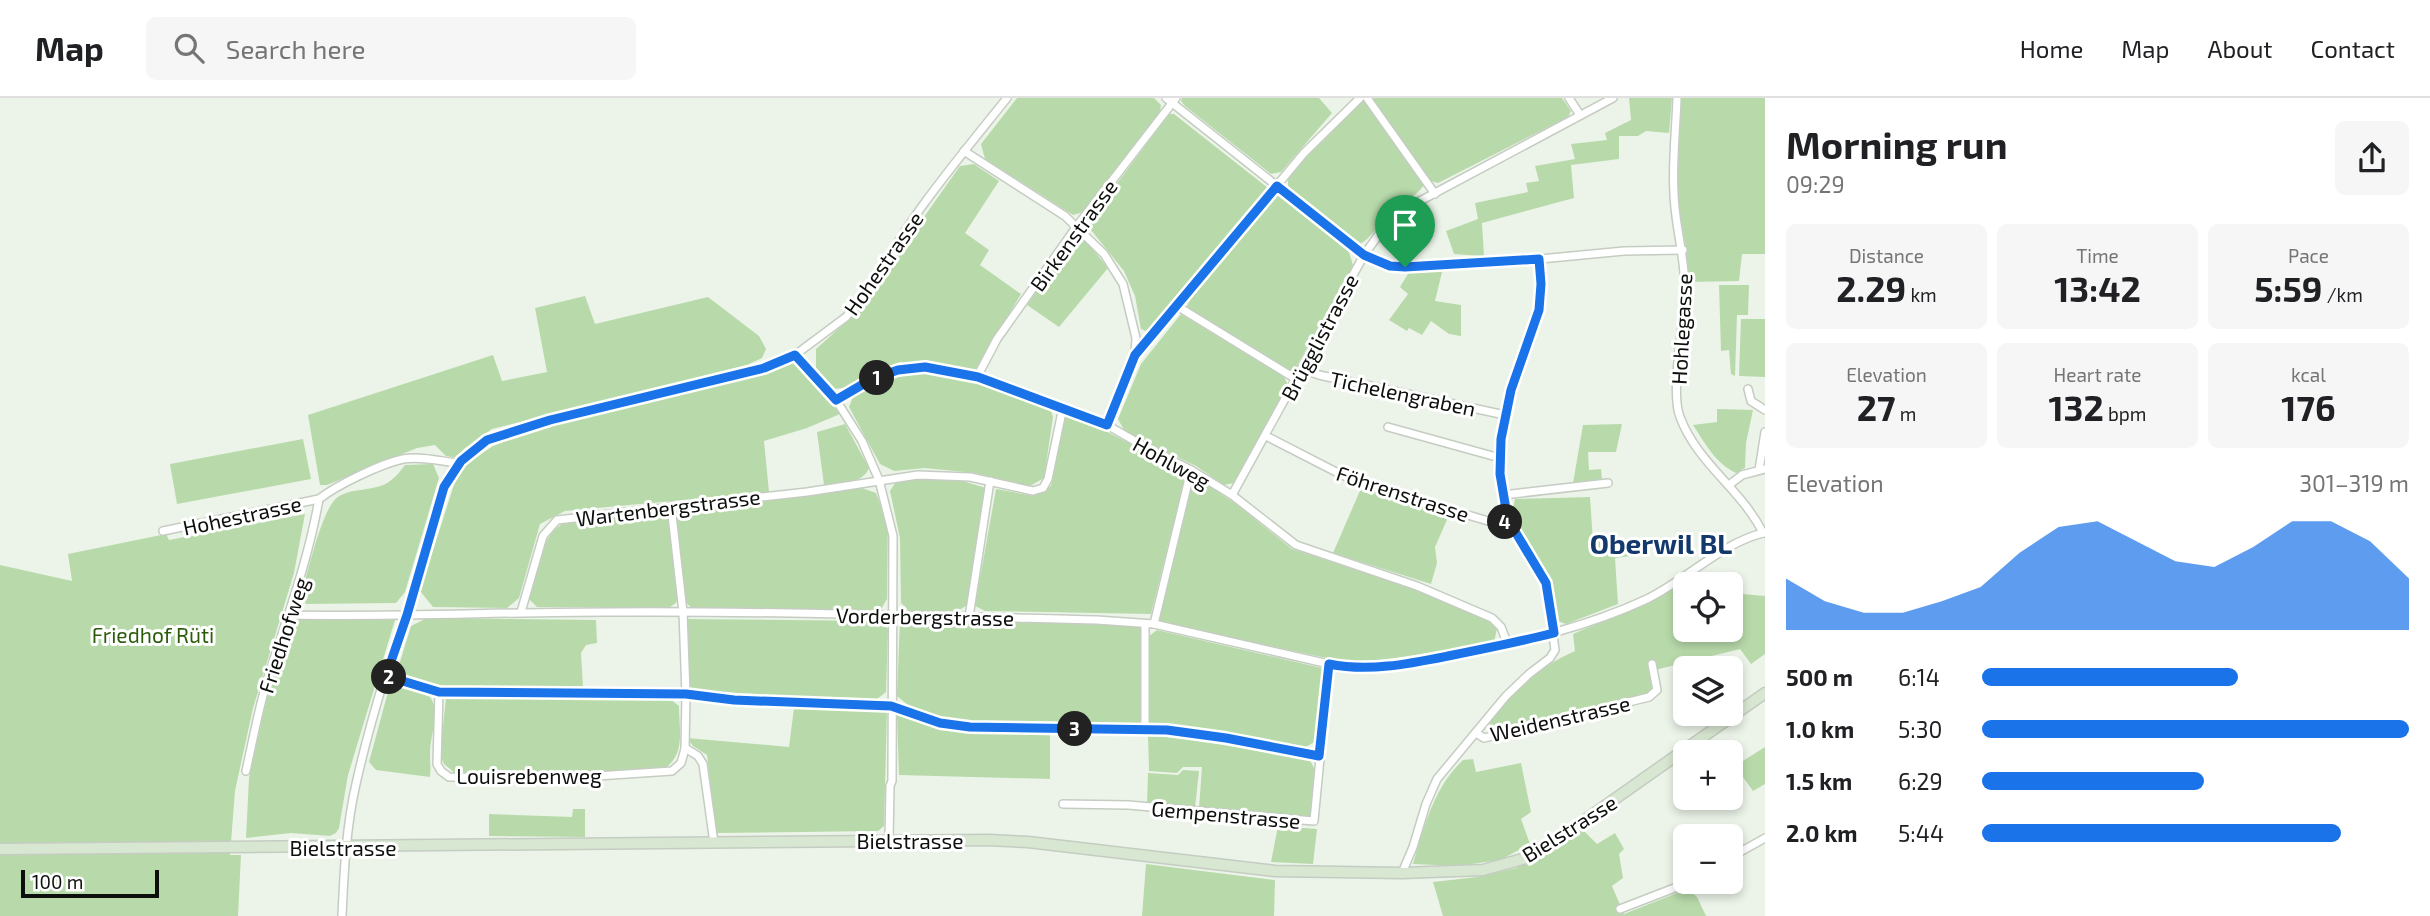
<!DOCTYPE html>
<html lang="en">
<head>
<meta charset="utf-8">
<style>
  body { margin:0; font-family:"Exo 2",sans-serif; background:#f6f6f6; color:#202124; height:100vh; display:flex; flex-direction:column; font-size:26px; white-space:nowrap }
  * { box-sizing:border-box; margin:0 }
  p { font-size:23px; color:#757577 }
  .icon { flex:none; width:38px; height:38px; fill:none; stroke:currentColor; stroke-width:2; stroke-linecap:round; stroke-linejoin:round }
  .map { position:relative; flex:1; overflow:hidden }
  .side { display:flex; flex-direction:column; background:#fff; width:665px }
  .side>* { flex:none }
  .controls { position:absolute; left:1673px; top:474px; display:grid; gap:14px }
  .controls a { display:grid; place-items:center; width:70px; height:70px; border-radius:10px; background:#fff; box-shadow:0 4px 10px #0003; font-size:35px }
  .scale { position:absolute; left:21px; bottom:18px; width:138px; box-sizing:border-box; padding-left:7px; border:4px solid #0c0f0b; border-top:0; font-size:19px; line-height:24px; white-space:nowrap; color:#0c0f0b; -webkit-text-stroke:5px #fff; paint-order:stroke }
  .pin { position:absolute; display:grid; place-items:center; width:60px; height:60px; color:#fff; margin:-72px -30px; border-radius:50% 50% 50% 0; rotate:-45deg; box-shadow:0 0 7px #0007 }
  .pin .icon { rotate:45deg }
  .km { position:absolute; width:35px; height:35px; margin:-18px; border-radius:50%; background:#222; color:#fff; font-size:19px; line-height:35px; text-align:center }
  .round { display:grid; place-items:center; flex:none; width:74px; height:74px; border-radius:10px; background:#f6f6f6 }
  .head { display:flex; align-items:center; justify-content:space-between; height:119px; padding:0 21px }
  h1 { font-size:38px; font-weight:700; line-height:52px }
  .figures { display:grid; grid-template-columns:repeat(3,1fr); gap:10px; height:119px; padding:7px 21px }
  .figures div { display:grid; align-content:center; border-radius:10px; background:#f6f6f6; text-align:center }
  .figures b { font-size:35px; font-weight:700 }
  .figures small { font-size:19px; font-weight:400 }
  .figures p { font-size:19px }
  .chart { height:196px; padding:14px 21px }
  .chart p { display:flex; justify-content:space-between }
  .chart svg { width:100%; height:126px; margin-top:7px; fill:#1a73e8; opacity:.7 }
  ul { padding:0 21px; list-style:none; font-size:23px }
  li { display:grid; grid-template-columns:112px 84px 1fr; align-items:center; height:52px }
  li i { height:18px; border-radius:9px; background:#1a73e8 }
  header { display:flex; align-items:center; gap:42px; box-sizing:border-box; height:98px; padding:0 35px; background:#fff; border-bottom:2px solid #e0e0e0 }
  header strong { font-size:33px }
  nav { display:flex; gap:38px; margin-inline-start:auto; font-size:24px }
  .search { width:490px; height:63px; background:#f6f6f6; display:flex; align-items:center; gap:18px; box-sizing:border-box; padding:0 24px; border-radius:10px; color:#757577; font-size:26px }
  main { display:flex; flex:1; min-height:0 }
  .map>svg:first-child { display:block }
  .green { fill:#b8daaa }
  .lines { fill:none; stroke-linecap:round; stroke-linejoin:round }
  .street-casing { stroke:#c5ccc2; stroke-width:10 }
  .secondary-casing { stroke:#c5ccc2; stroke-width:13 }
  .street { stroke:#fff; stroke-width:7 }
  .secondary { stroke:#d8e7d1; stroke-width:10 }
  .route-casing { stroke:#fff; stroke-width:14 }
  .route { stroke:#1a73e8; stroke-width:9 }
  .labels { text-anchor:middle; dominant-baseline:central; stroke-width:6; stroke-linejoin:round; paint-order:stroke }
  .street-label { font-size:21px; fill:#0c0f0b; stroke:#fff }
  .park-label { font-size:21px; fill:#2b5c0a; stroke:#fff }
  .district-label { font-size:28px; font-weight:bold; fill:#12386c; stroke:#fff }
</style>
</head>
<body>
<header>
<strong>Map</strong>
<div class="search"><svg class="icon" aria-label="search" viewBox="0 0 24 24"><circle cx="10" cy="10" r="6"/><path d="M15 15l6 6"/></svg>Search here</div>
<nav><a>Home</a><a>Map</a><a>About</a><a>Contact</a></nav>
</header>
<main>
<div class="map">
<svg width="1765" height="818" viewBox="0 0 1765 818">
  <rect width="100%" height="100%" fill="#ecf4e9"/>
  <g class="green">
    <path d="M 1017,0 L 1154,0 L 1161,7 L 1160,14 L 1083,114 L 1073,117 L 985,61 L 981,46 Z"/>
    <path d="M 1182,0 L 1319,0 L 1332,15 L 1281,74 L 1271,76 L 1185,8 L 1181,3 Z"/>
    <path d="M 1363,0 L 1424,87 C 1416,99 1404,102 1393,111 C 1380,121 1374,140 1358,147 L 1288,89 L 1288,78 L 1325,36 Z"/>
    <path d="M 1374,0 L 1562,0 L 1571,13 L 1568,19 L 1438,85 L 1430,83 L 1373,2 Z"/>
    <path d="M 1629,0 L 1672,0 L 1669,35 L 1646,33 L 1638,38 L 1619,38 L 1619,61 L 1571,67 L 1574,100 L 1482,125 L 1484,158 L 1454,156 L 1446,133 L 1478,121 L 1475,105 L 1528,94 L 1526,85 L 1539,83 L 1535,68 L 1575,61 L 1571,46 L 1607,42 L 1605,35 L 1631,22 Z"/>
    <path d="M 1681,0 L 1765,0 L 1765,156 L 1742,156 L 1739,183 L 1688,184 L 1686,150 L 1677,98 Z"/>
    <path d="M 1169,16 L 1174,16 L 1268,90 L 1153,231 L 1146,233 L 1141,231 L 1135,198 L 1124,173 L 1091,132 L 1091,120 Z"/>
    <path d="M 974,66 L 999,83 L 965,135 L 989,152 L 980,167 L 1021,196 L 976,272 L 900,264 L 850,289 L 835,291 L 816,272 L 816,251 L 856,215 L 960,68 Z"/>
    <path d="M 1276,96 L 1348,151 L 1353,167 L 1293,275 L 1187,210 L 1188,202 Z"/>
    <path d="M 1081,137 L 1108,170 L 1059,229 L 1027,207 L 1072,143 Z"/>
    <path d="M 1443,170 L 1435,203 L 1461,207 L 1461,238 L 1449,236 L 1431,223 L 1422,237 L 1409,230 L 1407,233 L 1389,222 L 1408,196 L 1400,189 L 1409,174 Z"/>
    <path d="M 1719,187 L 1749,187 L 1748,217 L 1737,217 L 1735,278 L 1731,276 L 1729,252 L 1721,253 Z"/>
    <path d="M 585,198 L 595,226 L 708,199 L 759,238 L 766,251 L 762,260 L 747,267 L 492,331 L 464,351 L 457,360 L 446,358 L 435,347 L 417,350 L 327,387 L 320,387 L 308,317 L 493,257 L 502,283 L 547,274 L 535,210 Z"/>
    <path d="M 1181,216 L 1284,279 L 1288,287 L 1234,385 L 1224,387 L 1196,368 L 1125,334 L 1118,321 L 1141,266 Z"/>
    <path d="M 1741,221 L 1765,221 L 1765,279 L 1739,278 Z"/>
    <path d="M 796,263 L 840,316 L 807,330 L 764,343 L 769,394 L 565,413 L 540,426 L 519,500 L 507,510 L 433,509 L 420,493 L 459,371 L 493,348 L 539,330 L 764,276 Z"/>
    <path d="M 913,273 L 968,280 L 1050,310 L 1053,319 L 1044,380 L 1030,388 L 975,375 L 925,370 L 894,373 L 880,366 L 849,309 L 855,294 L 888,278 Z"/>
    <path d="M 1717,311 L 1753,312 L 1746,345 L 1745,370 L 1736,375 C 1715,365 1705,345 1693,327 L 1717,324 Z"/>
    <path d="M 1065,314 C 1105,331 1142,353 1182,372 L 1184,383 L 1151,516 L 985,513 L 975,508 L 996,391 L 1034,398 L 1051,388 Z"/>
    <path d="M 845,326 L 869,370 C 863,386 839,385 824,387 L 817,334 Z"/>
    <path d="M 1622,326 L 1616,354 L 1588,354 L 1589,372 L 1601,371 L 1602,382 L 1573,385 L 1583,327 Z"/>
    <path d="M 303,341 L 311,381 L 177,406 L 170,366 Z"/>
    <path d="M 433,366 L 439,380 L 405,494 L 396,505 L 306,506 L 301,496 C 308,475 322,409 338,399 C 352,389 376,394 390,383 C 396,379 401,372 405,367 Z"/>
    <path d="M 1194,378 L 1236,406 L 1292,451 L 1409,489 L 1488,521 L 1497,530 L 1494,545 L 1355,566 L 1158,524 Z"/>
    <path d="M 919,379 L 959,382 L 986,390 L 967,507 L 958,513 L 909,513 L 901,505 L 900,440 L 890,393 L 897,382 Z"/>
    <path d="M 1362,388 L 1450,415 L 1435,449 L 1437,465 L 1431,486 L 1333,455 Z"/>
    <path d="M 862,390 L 876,395 L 882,411 L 888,418 L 887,501 L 880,513 L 693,511 L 685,504 L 676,412 Z"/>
    <path d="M 1590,399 L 1593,443 L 1632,446 L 1631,458 L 1615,460 L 1618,506 L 1566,526 L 1555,522 L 1549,478 L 1511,421 L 1515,401 Z"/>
    <path d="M 669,412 L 678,501 L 676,505 L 670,509 L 537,509 L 529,501 C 536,476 540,435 566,424 Z"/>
    <path d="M 305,416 L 294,475 L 253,610 L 235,693 L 230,757 L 241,757 L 238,818 L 0,818 L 0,467 L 72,483 L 68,456 L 166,436 L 169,442 Z"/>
    <path d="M 1676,487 C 1685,502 1684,524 1688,540 L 1736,534 L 1731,505 L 1739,501 L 1742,496 L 1765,498 L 1765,556 L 1751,566 L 1740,551 L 1651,573 L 1654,590 L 1647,597 L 1493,633 L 1489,628 C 1500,596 1545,566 1575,553 L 1573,536 L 1642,506 Z"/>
    <path d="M 427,520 L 596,522 L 597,545 L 586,547 L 581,555 L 583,589 C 525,590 464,595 407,581 L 399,567 L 411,528 Z"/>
    <path d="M 291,521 L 395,522 L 348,677 L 339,730 L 336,735 L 330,738 L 291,735 L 246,740 L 249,680 L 266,604 Z"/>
    <path d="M 688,521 L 879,523 L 888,531 L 886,594 L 877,601 L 853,602 L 689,592 Z"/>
    <path d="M 900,521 L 1142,527 L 1142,626 L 959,625 L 913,611 L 897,598 Z"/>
    <path d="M 1157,532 L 1322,570 L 1323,577 L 1318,642 L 1302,651 L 1208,632 L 1148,627 L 1149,538 Z"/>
    <path d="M 403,589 C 411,591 423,592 429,598 C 442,612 429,640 430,657 C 430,665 431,671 430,679 L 376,672 L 369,664 L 388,594 L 394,590 Z"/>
    <path d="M 446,600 L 670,601 L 679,608 C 679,632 686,656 664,671 L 575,677 L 456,676 L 444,666 L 440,657 Z"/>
    <path d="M 794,610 L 887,612 L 884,728 L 878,733 L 716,735 L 707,657 L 693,648 L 687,640 L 789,649 Z"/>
    <path d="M 897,617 L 942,630 L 969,633 L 1050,634 L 1050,681 L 899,677 Z"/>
    <path d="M 1148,637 L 1194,642 L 1310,662 L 1315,672 L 1311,719 L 1199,710 L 1202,669 L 1183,669 L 1177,675 L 1149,673 Z"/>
    <path d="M 1765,649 L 1765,686 L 1753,693 L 1735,668 Z"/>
    <path d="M 1473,661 L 1476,674 L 1521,665 L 1531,714 L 1521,721 L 1530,746 L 1500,762 L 1457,768 L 1413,766 C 1424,729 1434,689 1463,662 Z"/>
    <path d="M 1183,672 L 1199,673 L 1195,710 L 1147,706 L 1148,675 L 1178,677 Z"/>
    <path d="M 573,711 L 585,711 L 585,739 L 489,738 L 489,716 L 572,719 Z"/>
    <path d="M 1278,728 L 1317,731 L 1313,766 L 1271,764 Z"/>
    <path d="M 1582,731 L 1597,746 L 1615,735 L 1624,751 L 1619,756 L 1623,780 L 1612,788 L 1624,816 L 1687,791 L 1697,799 L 1706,818 L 1443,818 L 1433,784 L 1477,779 L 1516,770 Z"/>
    <path d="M 1146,766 L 1275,782 L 1274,818 L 1142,818 Z"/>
  </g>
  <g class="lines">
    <defs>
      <g id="street">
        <path d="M 1166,0 L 1364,157 L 1390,168 L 1405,169 L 1540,161 L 1624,153 L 1683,152"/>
        <path d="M 1367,0 L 1435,96"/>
        <path d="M 1569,0 L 1580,17"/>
        <path d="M 1677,0 C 1676,32 1672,64 1674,96 C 1675,130 1686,161 1685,197 C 1684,226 1670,294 1680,319 C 1697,365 1742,392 1763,435"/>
        <path d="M 964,53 L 1065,118 L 1104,156 L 1123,186 L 1136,240 L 1135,257 L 1107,327 L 1140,346 L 1191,372 L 1232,397 L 1296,447 L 1417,488 L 1492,520 L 1501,529 L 1508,547"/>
        <path d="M 1177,208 L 1296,281"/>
        <path d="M 1136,256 L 1304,55 L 1360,0"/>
        <path d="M 795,257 L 836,302 L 862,343 L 879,382 L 893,438 L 892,683 L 890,688 L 889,743"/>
        <path d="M 1301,271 L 1319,277 L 1505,317"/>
        <path d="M 977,279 L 997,241 L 1077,128 L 1176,0"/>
        <path d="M 1748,291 L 1751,303 L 1765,312"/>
        <path d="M 836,302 L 872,281 L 898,272 L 925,269 L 977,279 L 1107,327"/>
        <path d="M 1388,329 L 1500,360"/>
        <path d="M 1266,338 L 1342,377 L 1370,388 L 1505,428"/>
        <path d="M 1759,372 L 1765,334"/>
        <path d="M 1729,387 L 1742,377 L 1765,371"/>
        <path d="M 1232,397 L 1364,157 L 1382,132 L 1405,111 L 1613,0"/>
        <path d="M 1503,397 L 1608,385"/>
        <path d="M 163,433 L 319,401 C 337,387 380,366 403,361 C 421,358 440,363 457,365 L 487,342 L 550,322 L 764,270 L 795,257 L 846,219 C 876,184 896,144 923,107 C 950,70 979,35 1007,0"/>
        <path d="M 521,514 L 543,438 L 557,422 L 807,394 L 918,377 L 970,379 L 1033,393 L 1043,390 L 1048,381 L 1063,309"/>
        <path d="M 288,517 C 395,519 503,514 610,514 C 773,513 935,518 1097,522 L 1154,526 L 1329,566 C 1373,575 1414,565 1457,557 C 1522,544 1587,529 1647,501 C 1686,482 1722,445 1763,435"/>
        <path d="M 969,519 L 990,383"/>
        <path d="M 1154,526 L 1191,372"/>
        <path d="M 386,578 L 439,594 L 686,596 L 734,602 L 891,608 L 940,625 L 970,629 L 1167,632 L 1226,640 L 1319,658"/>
        <path d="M 439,594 L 437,666 L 441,673 L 449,679 L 567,680 L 672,673 L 681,665 L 685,651 L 686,596 L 683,514 L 671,408"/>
        <path d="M 1145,632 L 1145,526"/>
        <path d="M 1476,635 L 1484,640 L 1649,599 L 1657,592 L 1652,566"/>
        <path d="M 685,650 L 698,658 L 703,666 L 714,745"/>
        <path d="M 246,673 C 253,642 258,613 267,583 C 286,522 308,464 319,401"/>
        <path d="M 1063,706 L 1128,707 L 1314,723 L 1329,566"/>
        <path d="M 1731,759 L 1765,740"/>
        <path d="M 1402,775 L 1413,749 L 1426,706 L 1437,681 L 1506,598 L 1529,576 L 1550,560 L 1555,552 L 1546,485 L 1516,435 L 1505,428 L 1507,417 L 1500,376 L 1501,347 L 1511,292 L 1539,212 L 1541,186 L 1540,161"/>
        <path d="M 1620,811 L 1690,784"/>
        <path d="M 342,818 C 344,774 346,729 356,686 C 364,650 374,614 385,578 C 392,556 402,535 408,513 C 423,463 430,406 460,364"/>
      </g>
      <path id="secondary" d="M 0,751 L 989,742 L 1028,744 L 1275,773 L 1402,775 L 1483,772 L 1526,760 L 1551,746 L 1765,595"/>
    </defs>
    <use href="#street" class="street-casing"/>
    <use href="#secondary" class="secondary-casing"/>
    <use href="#street" class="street"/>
    <use href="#secondary" class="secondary"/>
  </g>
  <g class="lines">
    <defs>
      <path id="route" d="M 1277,88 L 1364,157 L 1390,168 L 1405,169 L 1539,161 L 1541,186 L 1539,212 L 1511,292 L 1501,341 L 1500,376 L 1507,417 L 1505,428 L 1516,435 L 1546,485 L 1554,535 C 1518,544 1483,551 1448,558 C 1408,566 1369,574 1329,566 L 1319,658 L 1226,640 L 1167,632 L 970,629 L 940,625 L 891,608 L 734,602 L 686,596 L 439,594 L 386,578 L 407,517 L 444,389 L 461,363 L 487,342 L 550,322 L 764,270 L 795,257 L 836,302 L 872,281 L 898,272 L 925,269 L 978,279 L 1107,327 L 1135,257 Z"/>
    </defs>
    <use href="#route" class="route-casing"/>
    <use href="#route" class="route"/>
  </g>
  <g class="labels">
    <g class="street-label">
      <text transform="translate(1073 137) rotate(-54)">Birkenstrasse</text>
      <text transform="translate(883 165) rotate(-55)">Hohestrasse</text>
      <text transform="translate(1681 231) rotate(-87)">Hohlegasse</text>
      <text transform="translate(1319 239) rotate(-62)">Brügglistrasse</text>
      <text transform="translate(1403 295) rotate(12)">Tichelengraben</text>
      <text transform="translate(1172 364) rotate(29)">Hohlweg</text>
      <text transform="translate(1403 395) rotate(18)">Föhrenstrasse</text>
      <text transform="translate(668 409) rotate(-7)">Wartenbergstrasse</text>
      <text transform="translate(242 417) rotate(-12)">Hohestrasse</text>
      <text transform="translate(925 518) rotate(1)">Vorderbergstrasse</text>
      <text transform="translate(283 537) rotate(-72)">Friedhofweg</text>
      <text transform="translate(1560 620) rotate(-13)">Weidenstrasse</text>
      <text x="529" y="677">Louisrebenweg</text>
      <text transform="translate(1226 716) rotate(5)">Gempenstrasse</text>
      <text transform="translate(1569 730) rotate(-32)">Bielstrasse</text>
      <text x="910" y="742">Bielstrasse</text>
      <text x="343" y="749">Bielstrasse</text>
    </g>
    <g class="park-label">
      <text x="153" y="536">Friedhof Rüti</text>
    </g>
    <g class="district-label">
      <text x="1661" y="445">Oberwil BL</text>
    </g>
  </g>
</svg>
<div class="controls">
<a><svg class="icon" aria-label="locate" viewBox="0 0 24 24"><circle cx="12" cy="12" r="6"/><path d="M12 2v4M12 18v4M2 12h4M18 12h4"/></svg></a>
<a><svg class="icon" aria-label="layers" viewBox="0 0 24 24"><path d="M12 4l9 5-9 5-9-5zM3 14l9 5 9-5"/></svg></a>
<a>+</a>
<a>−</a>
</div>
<div class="scale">100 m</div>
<div class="pin" style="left:1405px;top:169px;background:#1e9e55"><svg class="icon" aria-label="arrive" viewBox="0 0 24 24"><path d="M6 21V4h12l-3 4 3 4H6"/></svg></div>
<b class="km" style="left:877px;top:280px">1</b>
<b class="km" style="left:389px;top:579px">2</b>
<b class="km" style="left:1075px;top:631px">3</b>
<b class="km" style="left:1505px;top:424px">4</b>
</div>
<section class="side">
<div class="head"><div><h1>Morning run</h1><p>09:29</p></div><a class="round"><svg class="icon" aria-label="share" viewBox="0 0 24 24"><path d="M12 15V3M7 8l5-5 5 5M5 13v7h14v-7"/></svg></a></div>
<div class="figures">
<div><p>Distance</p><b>2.29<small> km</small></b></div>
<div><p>Time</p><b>13:42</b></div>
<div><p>Pace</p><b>5:59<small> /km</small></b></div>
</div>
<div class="figures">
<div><p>Elevation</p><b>27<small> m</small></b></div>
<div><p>Heart rate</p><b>132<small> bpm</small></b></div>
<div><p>kcal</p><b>176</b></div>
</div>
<div class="chart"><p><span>Elevation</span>301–319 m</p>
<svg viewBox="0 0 160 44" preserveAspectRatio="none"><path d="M0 44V26L10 34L20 38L30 38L40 34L50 29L60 17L70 8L80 6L90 13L100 20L110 22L120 15L130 6L140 6L150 13L160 26V44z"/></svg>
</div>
<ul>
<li><b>500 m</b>6:14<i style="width:60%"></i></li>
<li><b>1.0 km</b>5:30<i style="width:100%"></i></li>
<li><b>1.5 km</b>6:29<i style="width:52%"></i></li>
<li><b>2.0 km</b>5:44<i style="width:84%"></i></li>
</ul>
</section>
</main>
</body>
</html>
